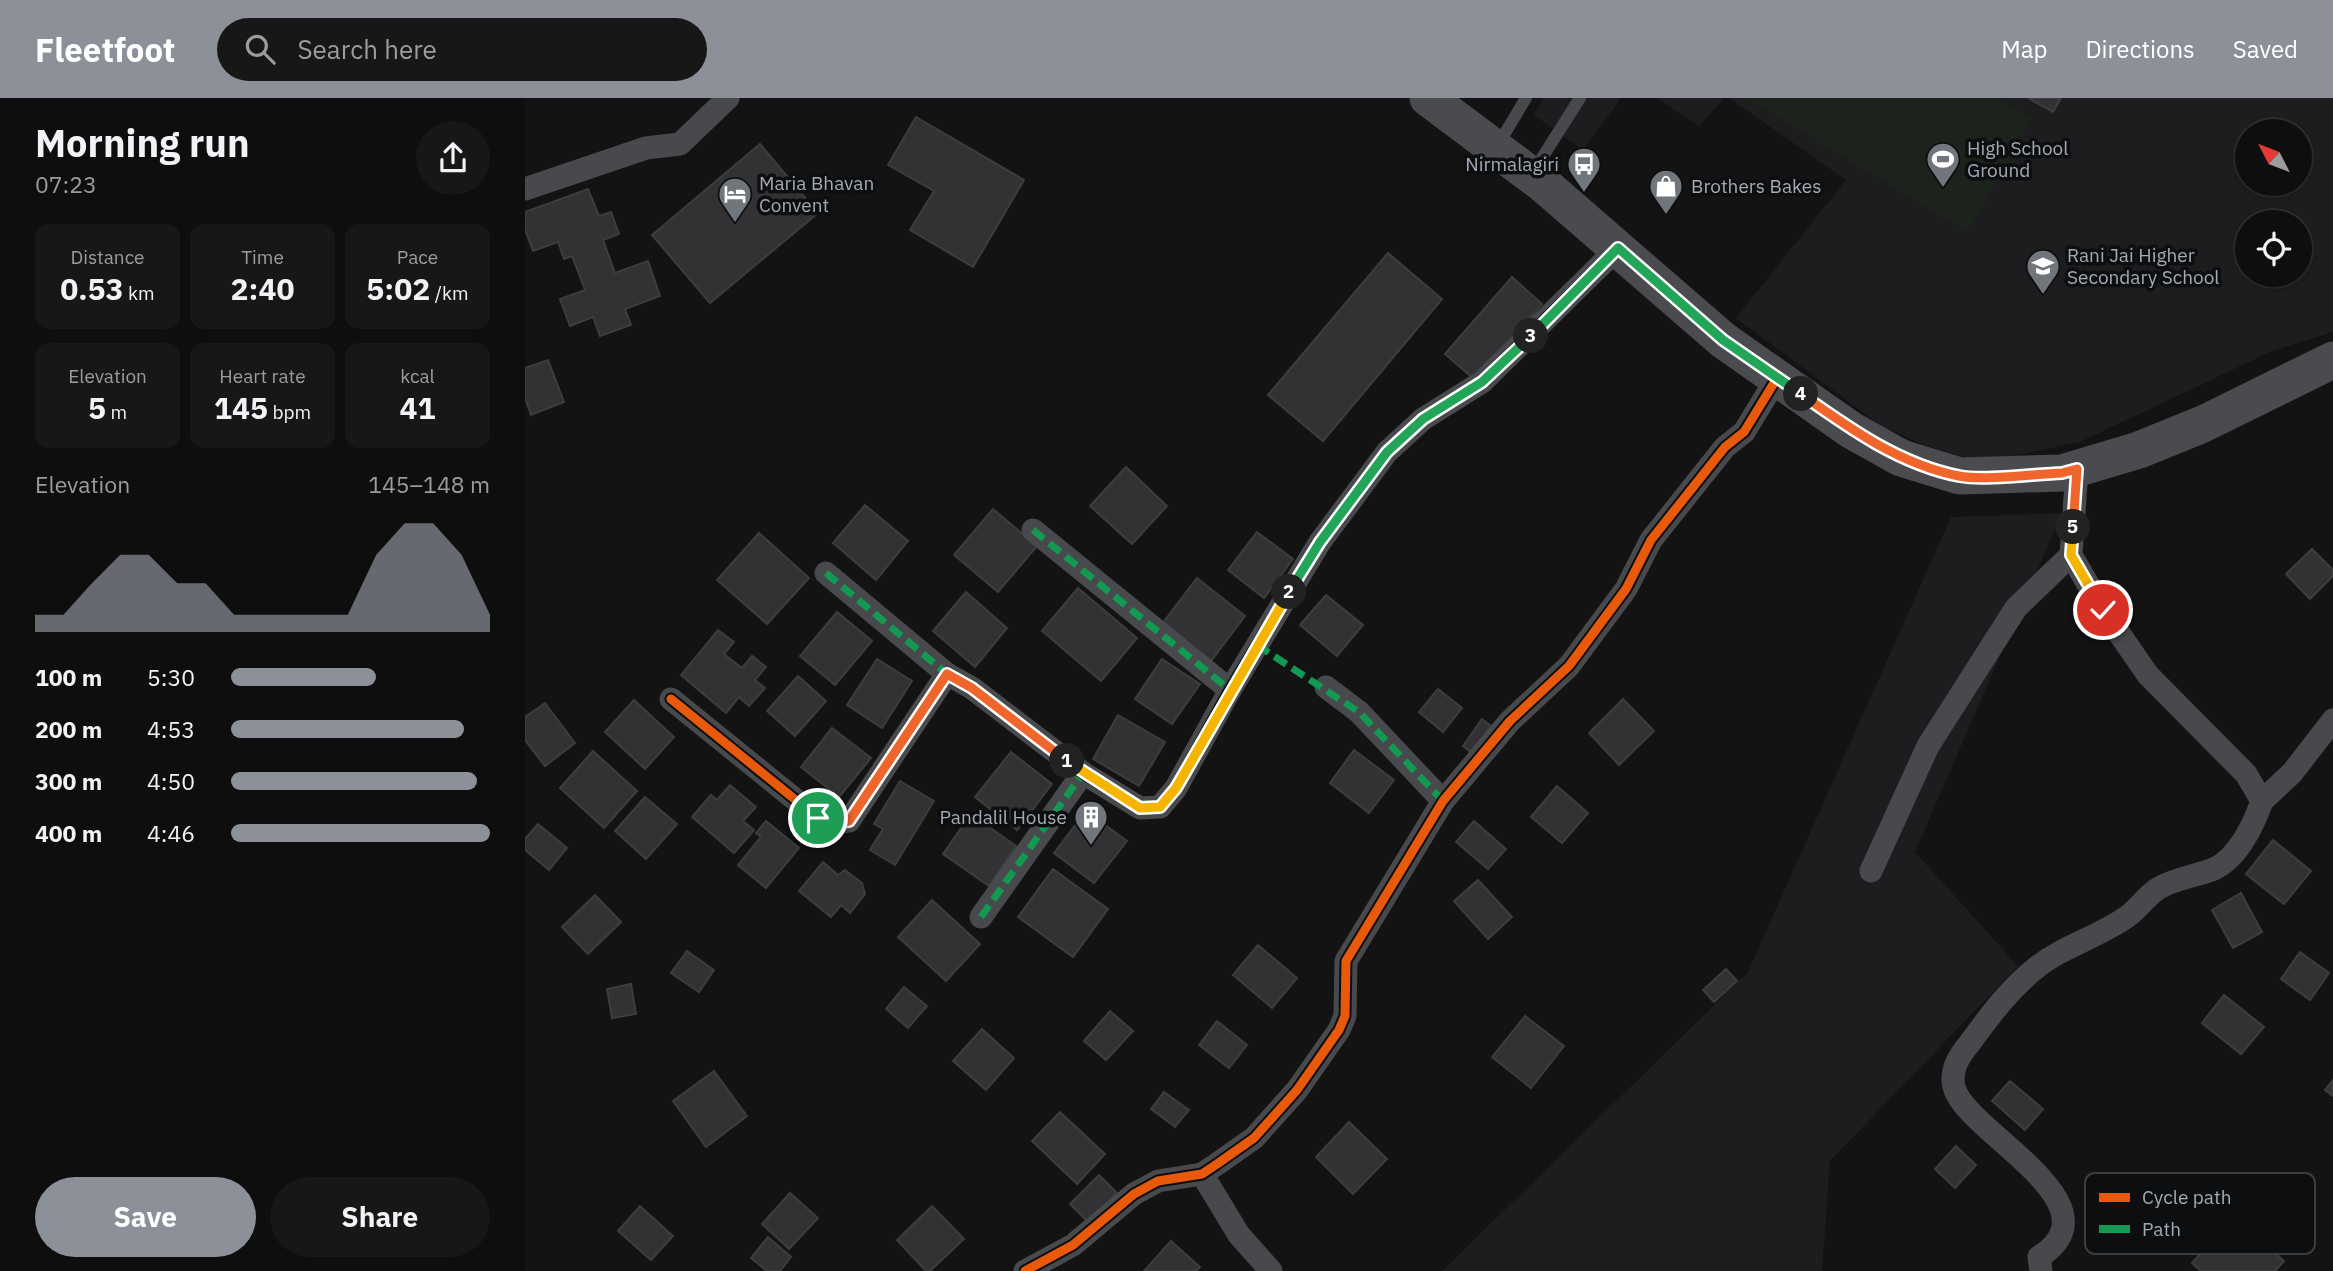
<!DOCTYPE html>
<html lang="en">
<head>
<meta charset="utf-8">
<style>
  body { margin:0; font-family:"IBM Plex Sans",sans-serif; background:#171717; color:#f1f3f6; height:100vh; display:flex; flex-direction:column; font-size:26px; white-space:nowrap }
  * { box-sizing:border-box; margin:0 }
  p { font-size:23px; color:#9b9c9e }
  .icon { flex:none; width:38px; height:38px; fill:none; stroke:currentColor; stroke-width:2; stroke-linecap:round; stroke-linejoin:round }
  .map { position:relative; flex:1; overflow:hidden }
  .details { display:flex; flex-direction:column; background:#0e0e0e; width:525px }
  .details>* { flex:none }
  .needle { width:46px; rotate:312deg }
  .controls { position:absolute; left:1710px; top:21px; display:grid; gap:14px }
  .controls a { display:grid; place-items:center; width:77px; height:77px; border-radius:50%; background:#0e0e0e; box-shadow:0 2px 5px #0004,0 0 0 2px #2e2e2e; font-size:35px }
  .pin { position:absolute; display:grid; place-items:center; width:60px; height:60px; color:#fff; margin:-30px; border:4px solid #fff; border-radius:50%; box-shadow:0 2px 7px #0007 }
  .km { position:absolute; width:35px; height:35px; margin:-18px; border-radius:50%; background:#222; color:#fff; font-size:19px; line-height:35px; text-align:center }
  .round { display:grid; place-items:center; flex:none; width:74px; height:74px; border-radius:37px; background:#171717 }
  .overview { display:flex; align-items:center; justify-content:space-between; height:119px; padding:0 35px }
  h1 { font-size:38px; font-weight:700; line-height:52px }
  .stats { display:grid; grid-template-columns:repeat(3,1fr); gap:10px; height:119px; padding:7px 35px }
  .stats div { display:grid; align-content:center; border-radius:14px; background:#171717; text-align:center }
  .stats b { font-size:30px; font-weight:700 }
  .stats small { font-size:19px; font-weight:400 }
  .stats p { font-size:19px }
  .chart { height:196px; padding:14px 35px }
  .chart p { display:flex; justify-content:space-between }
  .chart svg { width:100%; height:126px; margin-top:7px; fill:#8c9099; opacity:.7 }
  .action { display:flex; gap:14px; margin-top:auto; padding:14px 35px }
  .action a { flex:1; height:80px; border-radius:42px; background:#8c9099; color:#fff; font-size:28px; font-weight:700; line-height:80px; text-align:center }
  .action a+a { background:#171717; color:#f1f3f6 }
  ul { padding:0 35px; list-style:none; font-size:23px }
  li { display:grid; grid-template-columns:112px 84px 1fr; align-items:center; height:52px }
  li i { height:18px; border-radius:9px; background:#8c9099 }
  header { display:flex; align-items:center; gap:42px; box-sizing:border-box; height:98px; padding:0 35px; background:#8c9099; color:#fff }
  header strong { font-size:33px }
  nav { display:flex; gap:38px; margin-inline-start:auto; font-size:24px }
  .search { width:490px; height:63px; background:#171717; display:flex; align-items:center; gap:18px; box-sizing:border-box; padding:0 24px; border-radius:38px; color:#9b9c9e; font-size:26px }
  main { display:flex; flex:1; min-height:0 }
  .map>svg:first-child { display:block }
  .built { fill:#1d1d1f; fill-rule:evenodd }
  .park { fill:#1c221c }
  .building { fill:#323234; stroke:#3b3d3f; stroke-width:2 }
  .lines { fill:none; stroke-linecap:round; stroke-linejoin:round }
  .service { stroke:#47494c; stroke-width:12 }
  .minor { stroke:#47494c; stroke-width:23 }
  .primary { stroke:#494b4e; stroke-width:37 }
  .quiet { stroke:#139951; stroke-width:7; stroke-dasharray:14 7; stroke-linecap:butt }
  .cycleway-casing { stroke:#0d0e0f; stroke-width:13 }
  .cycleway { stroke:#e8590c; stroke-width:9 }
  .split-1-casing { stroke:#fff; stroke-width:14 }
  .split-2-casing { stroke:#fff; stroke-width:14 }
  .split-3-casing { stroke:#fff; stroke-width:14 }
  .split-4-casing { stroke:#fff; stroke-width:14 }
  .split-5-casing { stroke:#fff; stroke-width:14 }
  .split-6-casing { stroke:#fff; stroke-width:14 }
  .split-1 { stroke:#f0652b; stroke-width:9 }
  .split-2 { stroke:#f5b400; stroke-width:9 }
  .split-3 { stroke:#22a559; stroke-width:9 }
  .split-4 { stroke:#22a559; stroke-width:9 }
  .split-5 { stroke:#f0652b; stroke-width:9 }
  .split-6 { stroke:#f5b400; stroke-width:9 }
  .labels { text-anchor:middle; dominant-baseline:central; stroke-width:7; stroke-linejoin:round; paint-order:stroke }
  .poi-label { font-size:19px; fill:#a3aab5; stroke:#0d0e0f; text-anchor:start }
  .key { fill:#0d0e0f; stroke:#3a3d41; stroke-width:2 }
  .key-label { font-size:19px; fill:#a3aab5 }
</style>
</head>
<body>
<header>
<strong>Fleetfoot</strong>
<div class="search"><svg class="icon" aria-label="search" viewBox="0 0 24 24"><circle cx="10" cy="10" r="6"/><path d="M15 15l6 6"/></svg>Search here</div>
<nav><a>Map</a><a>Directions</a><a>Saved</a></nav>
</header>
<main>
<section class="details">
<div class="overview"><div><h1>Morning run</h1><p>07:23</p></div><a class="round"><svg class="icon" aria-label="share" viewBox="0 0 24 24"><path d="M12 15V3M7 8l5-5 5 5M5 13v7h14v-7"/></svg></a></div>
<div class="stats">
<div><p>Distance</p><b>0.53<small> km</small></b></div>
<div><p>Time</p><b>2:40</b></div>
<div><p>Pace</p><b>5:02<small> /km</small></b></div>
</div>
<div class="stats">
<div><p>Elevation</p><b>5<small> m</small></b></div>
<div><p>Heart rate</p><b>145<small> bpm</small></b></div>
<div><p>kcal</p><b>41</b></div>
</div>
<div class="chart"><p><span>Elevation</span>145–148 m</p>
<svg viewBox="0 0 160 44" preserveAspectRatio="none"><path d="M0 44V38L10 38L20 27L30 17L40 17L50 27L60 27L70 38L80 38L90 38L100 38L110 38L120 17L130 6L140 6L150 17L160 38V44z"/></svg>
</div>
<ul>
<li><b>100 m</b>5:30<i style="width:56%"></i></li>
<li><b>200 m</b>4:53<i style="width:90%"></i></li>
<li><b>300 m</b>4:50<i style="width:95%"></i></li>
<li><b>400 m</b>4:46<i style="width:100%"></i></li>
</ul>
<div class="action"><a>Save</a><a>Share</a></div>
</section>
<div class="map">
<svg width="1808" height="1173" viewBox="0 0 1808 1173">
  <rect width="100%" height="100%" fill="#131313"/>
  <g class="built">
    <path d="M 1018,0 L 1096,0 L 1058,52 L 1009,17 Z"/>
    <path d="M 1132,0 L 1199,0 L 1174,28 Z"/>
    <path d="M 1204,0 L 1808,0 L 1808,234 L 1747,253 L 1555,344 L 1492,357 L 1445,361 L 1400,347 L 1356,328 L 1211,220 L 1321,82 ZM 1722,33 L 1774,33 L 1774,86 L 1722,86 ZM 1722,124 L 1774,124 L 1774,177 L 1722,177 Z"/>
    <path d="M 1537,415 L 1390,754 L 1493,868 L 1305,1063 L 1297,1173 L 917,1173 L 1223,874 L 1426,419 Z"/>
  </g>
  <path class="park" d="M 1221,0 L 1472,0 L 1507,21 L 1442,134 Z"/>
  <g class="building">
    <path d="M 1503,0 L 1536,0 L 1528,14 Z"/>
    <path d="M 391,19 L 499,82 L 448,169 L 385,132 L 409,93 L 363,67 Z"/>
    <path d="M 235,46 L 293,115 L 185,205 L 127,137 Z"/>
    <path d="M 63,91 L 74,118 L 86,114 L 94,136 L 78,142 L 90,175 L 123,163 L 135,198 L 100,211 L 106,227 L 75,238 L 68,219 L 45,228 L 35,201 L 60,192 L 47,158 L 39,161 L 33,144 L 8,153 L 0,131 L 0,114 Z"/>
    <path d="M 863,155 L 917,201 L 798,343 L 743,297 Z"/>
    <path d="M 987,179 L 1017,206 L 950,282 L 920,256 Z"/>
    <path d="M 23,262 L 39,304 L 6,317 L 0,300 L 0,270 Z"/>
    <path d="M 601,369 L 642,408 L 607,446 L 565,408 Z"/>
    <path d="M 340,407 L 383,443 L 351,482 L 308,445 Z"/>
    <path d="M 468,411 L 512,448 L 473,494 L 429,457 Z"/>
    <path d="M 732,434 L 768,461 L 739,500 L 703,472 Z"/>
    <path d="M 234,435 L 284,480 L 242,526 L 192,482 Z"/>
    <path d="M 1787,451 L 1808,472 L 1808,478 L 1785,501 L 1761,476 Z"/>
    <path d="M 672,480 L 720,518 L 686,563 L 637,526 Z"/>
    <path d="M 553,490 L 612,540 L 576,583 L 517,533 Z"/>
    <path d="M 441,494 L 482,530 L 450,569 L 408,533 Z"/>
    <path d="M 801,497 L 838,527 L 812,558 L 775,527 Z"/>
    <path d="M 312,514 L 347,543 L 310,587 L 275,558 Z"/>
    <path d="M 193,532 L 209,544 L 199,556 L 217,570 L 227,558 L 241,569 L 230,582 L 240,590 L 224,608 L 214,599 L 201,615 L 156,577 Z"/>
    <path d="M 352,561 L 387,583 L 357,630 L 322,607 Z"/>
    <path d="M 637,561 L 675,586 L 647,626 L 610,601 Z"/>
    <path d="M 273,578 L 301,603 L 270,638 L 242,613 Z"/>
    <path d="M 913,591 L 937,610 L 918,634 L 894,614 Z"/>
    <path d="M 1098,601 L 1129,633 L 1094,667 L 1064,635 Z"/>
    <path d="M 109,602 L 149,639 L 120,671 L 80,634 Z"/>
    <path d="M 20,605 L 50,645 L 20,668 L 0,642 L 0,619 Z"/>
    <path d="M 593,617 L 640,644 L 614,688 L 568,661 Z"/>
    <path d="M 957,621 L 967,629 L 948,656 L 938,648 Z"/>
    <path d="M 307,630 L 346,660 L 314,699 L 276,669 Z"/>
    <path d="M 829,652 L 869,682 L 844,715 L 805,685 Z"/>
    <path d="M 68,653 L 112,693 L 79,730 L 35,690 Z"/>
    <path d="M 486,654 L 527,686 L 492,732 L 450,699 Z"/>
    <path d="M 375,683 L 409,703 L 370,767 L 345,752 L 358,731 L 349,726 Z"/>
    <path d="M 205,687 L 231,709 L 218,723 L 229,732 L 209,755 L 167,719 L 186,697 L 192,702 Z"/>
    <path d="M 1032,688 L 1063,715 L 1037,745 L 1006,719 Z"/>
    <path d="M 120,699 L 152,726 L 121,761 L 90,733 Z"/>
    <path d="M 561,713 L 602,743 L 569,785 L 529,755 Z"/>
    <path d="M 446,716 L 491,748 L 464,788 L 418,756 Z"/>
    <path d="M 241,723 L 274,750 L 241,790 L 213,767 L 236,739 L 231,735 Z"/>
    <path d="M 949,723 L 981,751 L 963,771 L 931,744 Z"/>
    <path d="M 13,726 L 42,750 L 24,772 L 0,752 L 0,741 Z"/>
    <path d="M 1748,742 L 1786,773 L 1759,806 L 1721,776 Z"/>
    <path d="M 298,764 L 313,777 L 320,772 L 337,785 L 340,796 L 325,815 L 316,807 L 306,819 L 274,793 Z"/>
    <path d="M 528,771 L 583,811 L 548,859 L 493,819 Z"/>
    <path d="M 953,782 L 987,819 L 963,841 L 929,803 Z"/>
    <path d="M 1716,795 L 1737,834 L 1708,850 L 1687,812 Z"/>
    <path d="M 70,797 L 96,824 L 63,856 L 37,829 Z"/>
    <path d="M 407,802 L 455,846 L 421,883 L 373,839 Z"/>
    <path d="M 733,847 L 772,880 L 747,910 L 708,877 Z"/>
    <path d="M 162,853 L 189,872 L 174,894 L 146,875 Z"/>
    <path d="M 1775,854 L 1804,875 L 1785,902 L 1756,881 Z"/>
    <path d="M 1201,871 L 1212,883 L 1189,904 L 1178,892 Z"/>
    <path d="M 106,886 L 111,916 L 87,920 L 82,891 Z"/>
    <path d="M 379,889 L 402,908 L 383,930 L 361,911 Z"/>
    <path d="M 1699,897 L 1739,929 L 1716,956 L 1677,925 Z"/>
    <path d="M 585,913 L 608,933 L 581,962 L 559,943 Z"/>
    <path d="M 1000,918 L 1039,948 L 1006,990 L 967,959 Z"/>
    <path d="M 692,923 L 722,947 L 704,970 L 674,947 Z"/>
    <path d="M 457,931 L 489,960 L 461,992 L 428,963 Z"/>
    <path d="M 189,973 L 222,1018 L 181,1049 L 148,1003 Z"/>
    <path d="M 1808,982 L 1808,998 L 1800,992 Z"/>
    <path d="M 1485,983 L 1518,1011 L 1500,1032 L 1467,1003 Z"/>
    <path d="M 639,994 L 664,1012 L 650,1029 L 626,1011 Z"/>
    <path d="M 535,1014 L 580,1056 L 552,1086 L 507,1043 Z"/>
    <path d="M 824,1024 L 862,1061 L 828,1096 L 791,1059 Z"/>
    <path d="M 1431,1048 L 1451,1067 L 1430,1090 L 1410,1071 Z"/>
    <path d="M 574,1077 L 592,1095 L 563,1124 L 545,1106 Z"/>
    <path d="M 265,1095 L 293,1120 L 264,1151 L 237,1126 Z"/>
    <path d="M 115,1108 L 148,1138 L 126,1162 L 93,1133 Z"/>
    <path d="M 407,1108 L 439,1141 L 405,1173 L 401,1173 L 372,1142 Z"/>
    <path d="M 1709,1119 L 1759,1163 L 1750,1173 L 1676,1173 L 1667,1165 Z"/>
    <path d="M 243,1139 L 266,1159 L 255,1173 L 242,1173 L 226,1160 Z"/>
    <path d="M 646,1143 L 675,1169 L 671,1173 L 619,1173 Z"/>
  </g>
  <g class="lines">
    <g class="service">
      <path d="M 973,47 L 1001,0"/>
      <path d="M 1008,74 L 1055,0"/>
    </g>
    <g class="minor">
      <path d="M 0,91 L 121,50 L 155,46 L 203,0"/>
      <path d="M 508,432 L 705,592"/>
      <path d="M 301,475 L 422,576"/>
      <path d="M 801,589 L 834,614 L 918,703"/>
      <path d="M 146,601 L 293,720 L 307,725 L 324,723 L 422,576 L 447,590 L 558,675 L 615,710 L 635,709 L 651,690 L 705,592 L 795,444 L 862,354 L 898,321 L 957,284 L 1093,150"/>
      <path d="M 1737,703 L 1767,675 L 1808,622"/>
      <path d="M 1346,773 L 1403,648 L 1491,510 L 1546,457"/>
      <path d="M 456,819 L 558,675"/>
      <path d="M 677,1076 L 714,1137 L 746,1173"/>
      <path d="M 500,1173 L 548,1147 L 609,1096 L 633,1083 L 677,1076 L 692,1066 L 729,1040 L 772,992 L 814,932 L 820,918 L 821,863 L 918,703 L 985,623 L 1044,568 L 1101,491 L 1126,442 L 1200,349 L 1219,334 L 1252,280"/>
      <path d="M 1516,1173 L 1514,1159 C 1598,1106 1439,1033 1429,989 C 1425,972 1434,958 1444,946 C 1464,919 1484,891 1511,870 C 1538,848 1574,839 1603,818 C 1614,810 1622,797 1634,790 C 1650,780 1672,778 1689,771 C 1713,760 1729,726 1737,703 L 1721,676 L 1623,577 L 1578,512 L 1546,457 L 1552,371"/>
    </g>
    <path class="primary" d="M 903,0 L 1018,86 L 1198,242 L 1326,332 L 1376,360 L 1435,378 L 1537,375 L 1614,352 L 1678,326 L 1808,262"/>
    <g class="quiet">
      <path d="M 508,432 L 705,592"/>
      <path d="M 301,475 L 422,576"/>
      <path d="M 732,547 L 834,614 L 918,703"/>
      <path d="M 456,819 L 558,675"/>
    </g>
    <defs>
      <g id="cycleway">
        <path d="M 146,601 L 293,720 L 307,725 L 324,723 L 422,576 L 447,590 L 558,675 L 615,710 L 635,709 L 651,690 L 705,592 L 795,444 L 862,354 L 898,321 L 957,284 L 1093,150"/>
        <path d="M 500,1173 L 548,1147 L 609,1096 L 633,1083 L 677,1076 L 692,1066 L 729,1040 L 772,992 L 814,932 L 820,918 L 821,863 L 918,703 L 985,623 L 1044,568 L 1101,491 L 1126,442 L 1200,349 L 1219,334 L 1252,280"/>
      </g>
    </defs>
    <use href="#cycleway" class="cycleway-casing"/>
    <use href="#cycleway" class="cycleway"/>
  </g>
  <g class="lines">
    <defs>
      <path id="split-1" d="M 293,720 L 307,725 L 324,723 L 422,576 L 447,590 L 542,663"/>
      <path id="split-2" d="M 542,663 L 615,710 L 635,709 L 651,690 L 764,494"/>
      <path id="split-3" d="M 764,494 L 795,444 L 862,354 L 898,321 L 957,284 L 1006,238"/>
      <path id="split-4" d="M 1006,238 L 1093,150 L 1198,242 L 1276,296"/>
      <path id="split-5" d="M 1276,296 C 1324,330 1374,366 1434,378 C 1459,383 1509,376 1537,375 L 1552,371 L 1548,429"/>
      <path id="split-6" d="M 1548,429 L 1546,457 L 1578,512"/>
    </defs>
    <use href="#split-1" class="split-1-casing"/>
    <use href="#split-2" class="split-2-casing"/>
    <use href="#split-3" class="split-3-casing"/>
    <use href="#split-4" class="split-4-casing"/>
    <use href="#split-5" class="split-5-casing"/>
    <use href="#split-6" class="split-6-casing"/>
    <use href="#split-1" class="split-1"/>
    <use href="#split-2" class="split-2"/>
    <use href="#split-3" class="split-3"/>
    <use href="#split-4" class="split-4"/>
    <use href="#split-5" class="split-5"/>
    <use href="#split-6" class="split-6"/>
  </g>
  <defs>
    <symbol id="stadium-pin" viewBox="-11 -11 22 30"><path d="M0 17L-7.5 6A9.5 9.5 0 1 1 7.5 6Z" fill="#71757c" stroke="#0d0e0f"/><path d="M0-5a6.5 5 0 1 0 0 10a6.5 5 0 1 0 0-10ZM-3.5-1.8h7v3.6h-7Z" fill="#fff"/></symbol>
    <symbol id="bus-pin" viewBox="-11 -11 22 30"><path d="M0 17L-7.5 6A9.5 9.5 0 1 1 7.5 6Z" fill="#71757c" stroke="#0d0e0f"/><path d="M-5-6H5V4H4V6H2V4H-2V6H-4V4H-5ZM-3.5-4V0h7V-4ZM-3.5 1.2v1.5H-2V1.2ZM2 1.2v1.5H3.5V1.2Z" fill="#fff"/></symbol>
    <symbol id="shop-pin" viewBox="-11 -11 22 30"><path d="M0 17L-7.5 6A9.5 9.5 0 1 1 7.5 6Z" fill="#71757c" stroke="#0d0e0f"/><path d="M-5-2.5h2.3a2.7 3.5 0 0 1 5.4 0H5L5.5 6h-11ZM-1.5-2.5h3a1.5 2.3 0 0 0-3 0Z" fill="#fff"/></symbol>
    <symbol id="hotel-pin" viewBox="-11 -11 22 30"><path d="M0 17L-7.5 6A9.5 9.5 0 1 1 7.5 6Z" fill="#71757c" stroke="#0d0e0f"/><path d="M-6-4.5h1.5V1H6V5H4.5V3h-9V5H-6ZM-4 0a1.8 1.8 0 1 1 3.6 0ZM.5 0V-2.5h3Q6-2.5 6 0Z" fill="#fff"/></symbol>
    <symbol id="school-pin" viewBox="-11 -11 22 30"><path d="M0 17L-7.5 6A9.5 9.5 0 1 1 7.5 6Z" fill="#71757c" stroke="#0d0e0f"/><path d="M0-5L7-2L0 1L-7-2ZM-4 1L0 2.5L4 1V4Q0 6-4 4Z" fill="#fff"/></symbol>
    <symbol id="building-pin" viewBox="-11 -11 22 30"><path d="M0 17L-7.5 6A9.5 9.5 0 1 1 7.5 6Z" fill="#71757c" stroke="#0d0e0f"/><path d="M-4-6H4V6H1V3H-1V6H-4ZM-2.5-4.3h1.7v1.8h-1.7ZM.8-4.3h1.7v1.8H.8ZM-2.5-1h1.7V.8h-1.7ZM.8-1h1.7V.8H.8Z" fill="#fff"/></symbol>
  </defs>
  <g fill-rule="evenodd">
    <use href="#stadium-pin" x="1399" y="42" width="38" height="52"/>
    <use href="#bus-pin" x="1040" y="47" width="38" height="52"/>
    <use href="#shop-pin" x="1122" y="69" width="38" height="52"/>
    <use href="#hotel-pin" x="191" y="77" width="38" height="52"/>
    <use href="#school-pin" x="1499" y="149" width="38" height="52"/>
    <use href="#building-pin" x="547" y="700" width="38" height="52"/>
  </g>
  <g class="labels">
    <g class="poi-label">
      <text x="1442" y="50">High School<tspan x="1442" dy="22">Ground</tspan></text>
      <text x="1034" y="66" text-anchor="end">Nirmalagiri</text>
      <text x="234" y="85">Maria Bhavan<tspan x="234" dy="22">Convent</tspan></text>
      <text x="1166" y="88">Brothers Bakes</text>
      <text x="1542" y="157">Rani Jai Higher<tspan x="1542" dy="22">Secondary School</tspan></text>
      <text x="542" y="719" text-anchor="end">Pandalil House</text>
    </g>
  </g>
  <rect x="1560" y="1075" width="230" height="81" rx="10" class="key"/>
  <rect x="1574" y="1095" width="31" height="9" fill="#e8590c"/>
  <rect x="1574" y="1127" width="31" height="8" fill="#139951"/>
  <g class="key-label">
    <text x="1617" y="1106">Cycle path</text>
    <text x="1617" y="1138">Path</text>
  </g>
</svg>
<div class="controls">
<a><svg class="needle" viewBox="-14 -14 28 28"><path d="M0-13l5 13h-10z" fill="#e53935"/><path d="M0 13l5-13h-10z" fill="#9b9c9e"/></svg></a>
<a><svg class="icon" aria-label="locate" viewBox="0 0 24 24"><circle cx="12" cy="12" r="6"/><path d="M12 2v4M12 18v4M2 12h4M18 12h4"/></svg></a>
</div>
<div class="pin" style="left:293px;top:720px;background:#1e9e55"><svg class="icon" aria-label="arrive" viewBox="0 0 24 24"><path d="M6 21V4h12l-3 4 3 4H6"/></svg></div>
<div class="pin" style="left:1578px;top:512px;background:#d93025"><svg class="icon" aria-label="check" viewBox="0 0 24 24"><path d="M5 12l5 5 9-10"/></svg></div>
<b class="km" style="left:542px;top:663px">1</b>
<b class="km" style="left:764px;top:494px">2</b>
<b class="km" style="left:1006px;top:238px">3</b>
<b class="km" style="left:1276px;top:296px">4</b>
<b class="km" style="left:1548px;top:429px">5</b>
</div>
</main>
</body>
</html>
